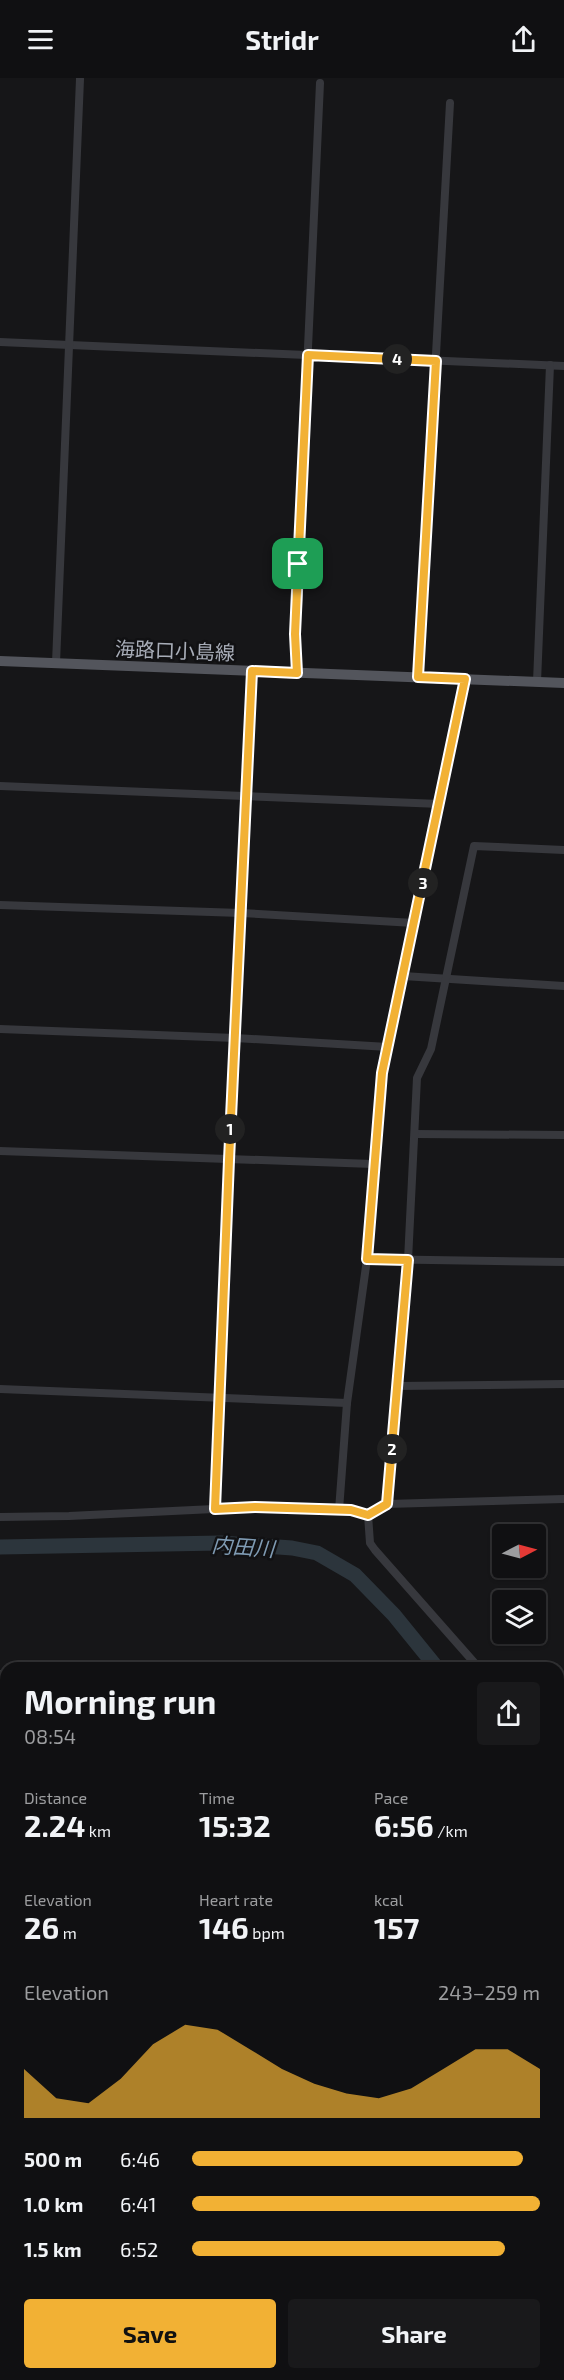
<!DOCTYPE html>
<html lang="en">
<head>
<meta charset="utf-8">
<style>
  body { margin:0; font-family:"Exo 2","Noto Sans JP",sans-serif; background:#19191b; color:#f1f3f6; height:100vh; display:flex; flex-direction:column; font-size:22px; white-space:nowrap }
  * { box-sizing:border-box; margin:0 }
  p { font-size:20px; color:#9c9d9f }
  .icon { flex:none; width:33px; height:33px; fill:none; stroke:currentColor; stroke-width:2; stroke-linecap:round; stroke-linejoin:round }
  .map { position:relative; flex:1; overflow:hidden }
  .side { position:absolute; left:0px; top:1584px; width:564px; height:718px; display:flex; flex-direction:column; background:#101012; border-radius:18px 18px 0 0; box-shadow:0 2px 4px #0004,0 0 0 2px #303032 }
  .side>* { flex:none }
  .needle { width:39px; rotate:84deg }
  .buttons { position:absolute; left:492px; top:1446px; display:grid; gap:12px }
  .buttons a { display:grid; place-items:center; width:54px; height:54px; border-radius:6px; background:#101012; box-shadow:0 2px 4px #0004,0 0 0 2px #303032; font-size:30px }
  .pin { position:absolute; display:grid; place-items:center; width:51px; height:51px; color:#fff; margin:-26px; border-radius:12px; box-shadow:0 3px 9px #0006 }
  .km { position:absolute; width:30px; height:30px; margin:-15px; border-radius:50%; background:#222; color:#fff; font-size:16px; line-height:30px; text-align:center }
  .round { display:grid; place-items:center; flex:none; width:63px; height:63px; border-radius:6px; background:#19191b }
  .summary { display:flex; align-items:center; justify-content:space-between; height:102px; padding:0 24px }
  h1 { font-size:33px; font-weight:700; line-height:45px }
  .figures { display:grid; grid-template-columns:repeat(3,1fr); gap:9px; height:102px; padding:6px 24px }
  .figures div { display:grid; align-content:center }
  .figures b { font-size:30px; font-weight:700 }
  .figures small { font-size:16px; font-weight:400 }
  .figures p { font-size:16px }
  .chart { height:168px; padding:12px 24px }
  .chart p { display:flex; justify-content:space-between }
  .chart svg { width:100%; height:108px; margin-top:6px; fill:#f2b134; opacity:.7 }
  .button { display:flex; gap:12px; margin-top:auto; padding:12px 24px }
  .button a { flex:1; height:69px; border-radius:6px; background:#f2b134; color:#111; font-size:24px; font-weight:700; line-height:69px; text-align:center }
  .button a+a { background:#19191b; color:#f1f3f6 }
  ul { padding:0 24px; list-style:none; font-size:20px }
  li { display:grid; grid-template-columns:96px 72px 1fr; align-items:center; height:45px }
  li i { height:15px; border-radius:8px; background:#f2b134 }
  header { display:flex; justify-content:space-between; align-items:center; height:78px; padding:0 24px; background:#101012; font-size:27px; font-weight:700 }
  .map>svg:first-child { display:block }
  .water { fill:url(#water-ripples) }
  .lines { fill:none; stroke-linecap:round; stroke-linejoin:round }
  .river { stroke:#2c353c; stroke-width:15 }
  .minor { stroke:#37383d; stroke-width:8 }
  .major { stroke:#53555c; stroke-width:10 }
  .route-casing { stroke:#fff; stroke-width:12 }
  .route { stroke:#f2b134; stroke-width:8 }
  .labels { text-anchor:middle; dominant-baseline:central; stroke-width:5; stroke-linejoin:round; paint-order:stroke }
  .street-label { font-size:20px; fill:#a8adb8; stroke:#111113 }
  .water-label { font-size:21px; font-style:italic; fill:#7f9bb3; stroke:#111113 }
</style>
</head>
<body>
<header><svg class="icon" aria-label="menu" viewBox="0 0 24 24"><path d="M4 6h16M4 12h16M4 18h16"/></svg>Stridr<svg class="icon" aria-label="share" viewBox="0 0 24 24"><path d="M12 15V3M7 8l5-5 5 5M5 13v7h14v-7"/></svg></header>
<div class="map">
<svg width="564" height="2302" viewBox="0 0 564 2302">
  <defs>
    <pattern id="water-ripples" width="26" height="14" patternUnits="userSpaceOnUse" patternTransform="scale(1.5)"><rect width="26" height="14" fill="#2c353c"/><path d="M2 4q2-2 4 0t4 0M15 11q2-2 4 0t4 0" fill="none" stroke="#485056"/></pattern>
  </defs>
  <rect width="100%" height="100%" fill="#161618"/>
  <g class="water">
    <path d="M 0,1600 L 6,1601 L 6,1715 L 3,1715 L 0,1701 Z"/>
    <path d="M 558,2243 L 563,2302 L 530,2302 L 529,2297 L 558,2296 Z"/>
  </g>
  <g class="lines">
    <g class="river">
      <path d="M 0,1469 L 221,1465 L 292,1470 L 317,1475 L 355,1497 L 394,1537 L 437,1590"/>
      <path d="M 558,1821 L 564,1849"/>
    </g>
    <g class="minor">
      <path d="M 0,264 L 564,288"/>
      <path d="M 56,585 L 80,1"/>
      <path d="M 297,595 L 295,556 L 320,5"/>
      <path d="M 418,599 L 450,25"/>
      <path d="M 537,604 L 550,287"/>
      <path d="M 0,708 L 440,726"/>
      <path d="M 0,827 L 241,835 L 414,845"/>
      <path d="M 403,898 L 564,908"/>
      <path d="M 0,951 L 235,960 L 388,969"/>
      <path d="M 415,1056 L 564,1057"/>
      <path d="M 0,1073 L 373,1086"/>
      <path d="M 367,1181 L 564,1184"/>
      <path d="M 398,1308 L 564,1306"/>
      <path d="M 0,1311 L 347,1325"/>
      <path d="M 387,1426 L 408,1182 L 417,1000 L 431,971 L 474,768 L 564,772"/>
      <path d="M 215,1431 L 229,1082 L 252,593"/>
      <path d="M 339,1432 L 347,1325 L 367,1181 L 382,995 L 465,601"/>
      <path d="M 368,1437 L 370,1465 L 375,1472 L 479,1590"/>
      <path d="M 0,1439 L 69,1438 L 255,1429 L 351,1432 L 368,1437 L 387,1426 L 564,1421"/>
      <path d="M 0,1596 L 6,1596"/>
      <path d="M 0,1722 L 6,1723"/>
      <path d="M 558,1725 L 564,1740"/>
      <path d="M 0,1987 L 6,1987"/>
      <path d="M 558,2014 L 564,2016"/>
      <path d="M 558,2108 L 564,2190"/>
      <path d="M 0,2160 L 6,2200"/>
      <path d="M 21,2296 L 22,2302"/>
      <path d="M 57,2296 L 58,2302"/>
      <path d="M 243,2296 L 244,2302"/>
      <path d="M 404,2296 L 404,2302"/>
      <path d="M 513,2302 L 514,2296"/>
    </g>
    <path class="major" d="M 0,583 L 564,605"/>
  </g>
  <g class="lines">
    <defs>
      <path id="route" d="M 308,277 L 436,283 L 418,599 L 465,601 L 382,995 L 367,1181 L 408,1182 L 387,1426 L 368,1437 L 351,1432 L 255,1429 L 215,1431 L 229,1082 L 252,593 L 297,595 L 295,556 Z"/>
    </defs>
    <use href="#route" class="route-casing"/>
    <use href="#route" class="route"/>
  </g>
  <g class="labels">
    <g class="street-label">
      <text transform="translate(175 572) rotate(2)">海路口小島線</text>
    </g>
    <g class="water-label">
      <text transform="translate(243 1468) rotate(4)">内田川</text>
    </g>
  </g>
</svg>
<div class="buttons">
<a><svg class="needle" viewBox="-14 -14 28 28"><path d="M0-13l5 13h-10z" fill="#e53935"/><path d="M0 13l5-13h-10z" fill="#9c9d9f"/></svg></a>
<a><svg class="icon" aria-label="layers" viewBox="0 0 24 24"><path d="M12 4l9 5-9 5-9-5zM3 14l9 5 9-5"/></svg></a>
</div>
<div class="pin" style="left:298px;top:486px;background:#1e9e55"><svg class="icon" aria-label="arrive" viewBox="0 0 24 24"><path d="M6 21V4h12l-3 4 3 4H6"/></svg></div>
<b class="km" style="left:230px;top:1051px">1</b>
<b class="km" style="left:392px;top:1371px">2</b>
<b class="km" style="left:423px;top:805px">3</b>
<b class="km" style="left:397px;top:281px">4</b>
<section class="side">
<div class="summary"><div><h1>Morning run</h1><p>08:54</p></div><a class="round"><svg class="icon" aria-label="share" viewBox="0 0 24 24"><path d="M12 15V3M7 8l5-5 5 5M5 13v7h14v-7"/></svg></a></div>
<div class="figures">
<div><p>Distance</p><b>2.24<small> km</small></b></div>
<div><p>Time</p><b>15:32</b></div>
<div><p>Pace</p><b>6:56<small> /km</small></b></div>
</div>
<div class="figures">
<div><p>Elevation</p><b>26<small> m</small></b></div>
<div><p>Heart rate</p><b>146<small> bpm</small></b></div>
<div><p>kcal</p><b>157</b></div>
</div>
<div class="chart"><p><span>Elevation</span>243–259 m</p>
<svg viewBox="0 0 160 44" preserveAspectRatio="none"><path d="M0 44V24L10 36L20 38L30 28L40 14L50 6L60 8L70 16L80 24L90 30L100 34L110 36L120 32L130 24L140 16L150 16L160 24V44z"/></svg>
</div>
<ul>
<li><b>500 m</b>6:46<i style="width:95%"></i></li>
<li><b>1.0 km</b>6:41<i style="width:100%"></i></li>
<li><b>1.5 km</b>6:52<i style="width:90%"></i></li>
</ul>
<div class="button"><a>Save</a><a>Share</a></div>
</section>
</div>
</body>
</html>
